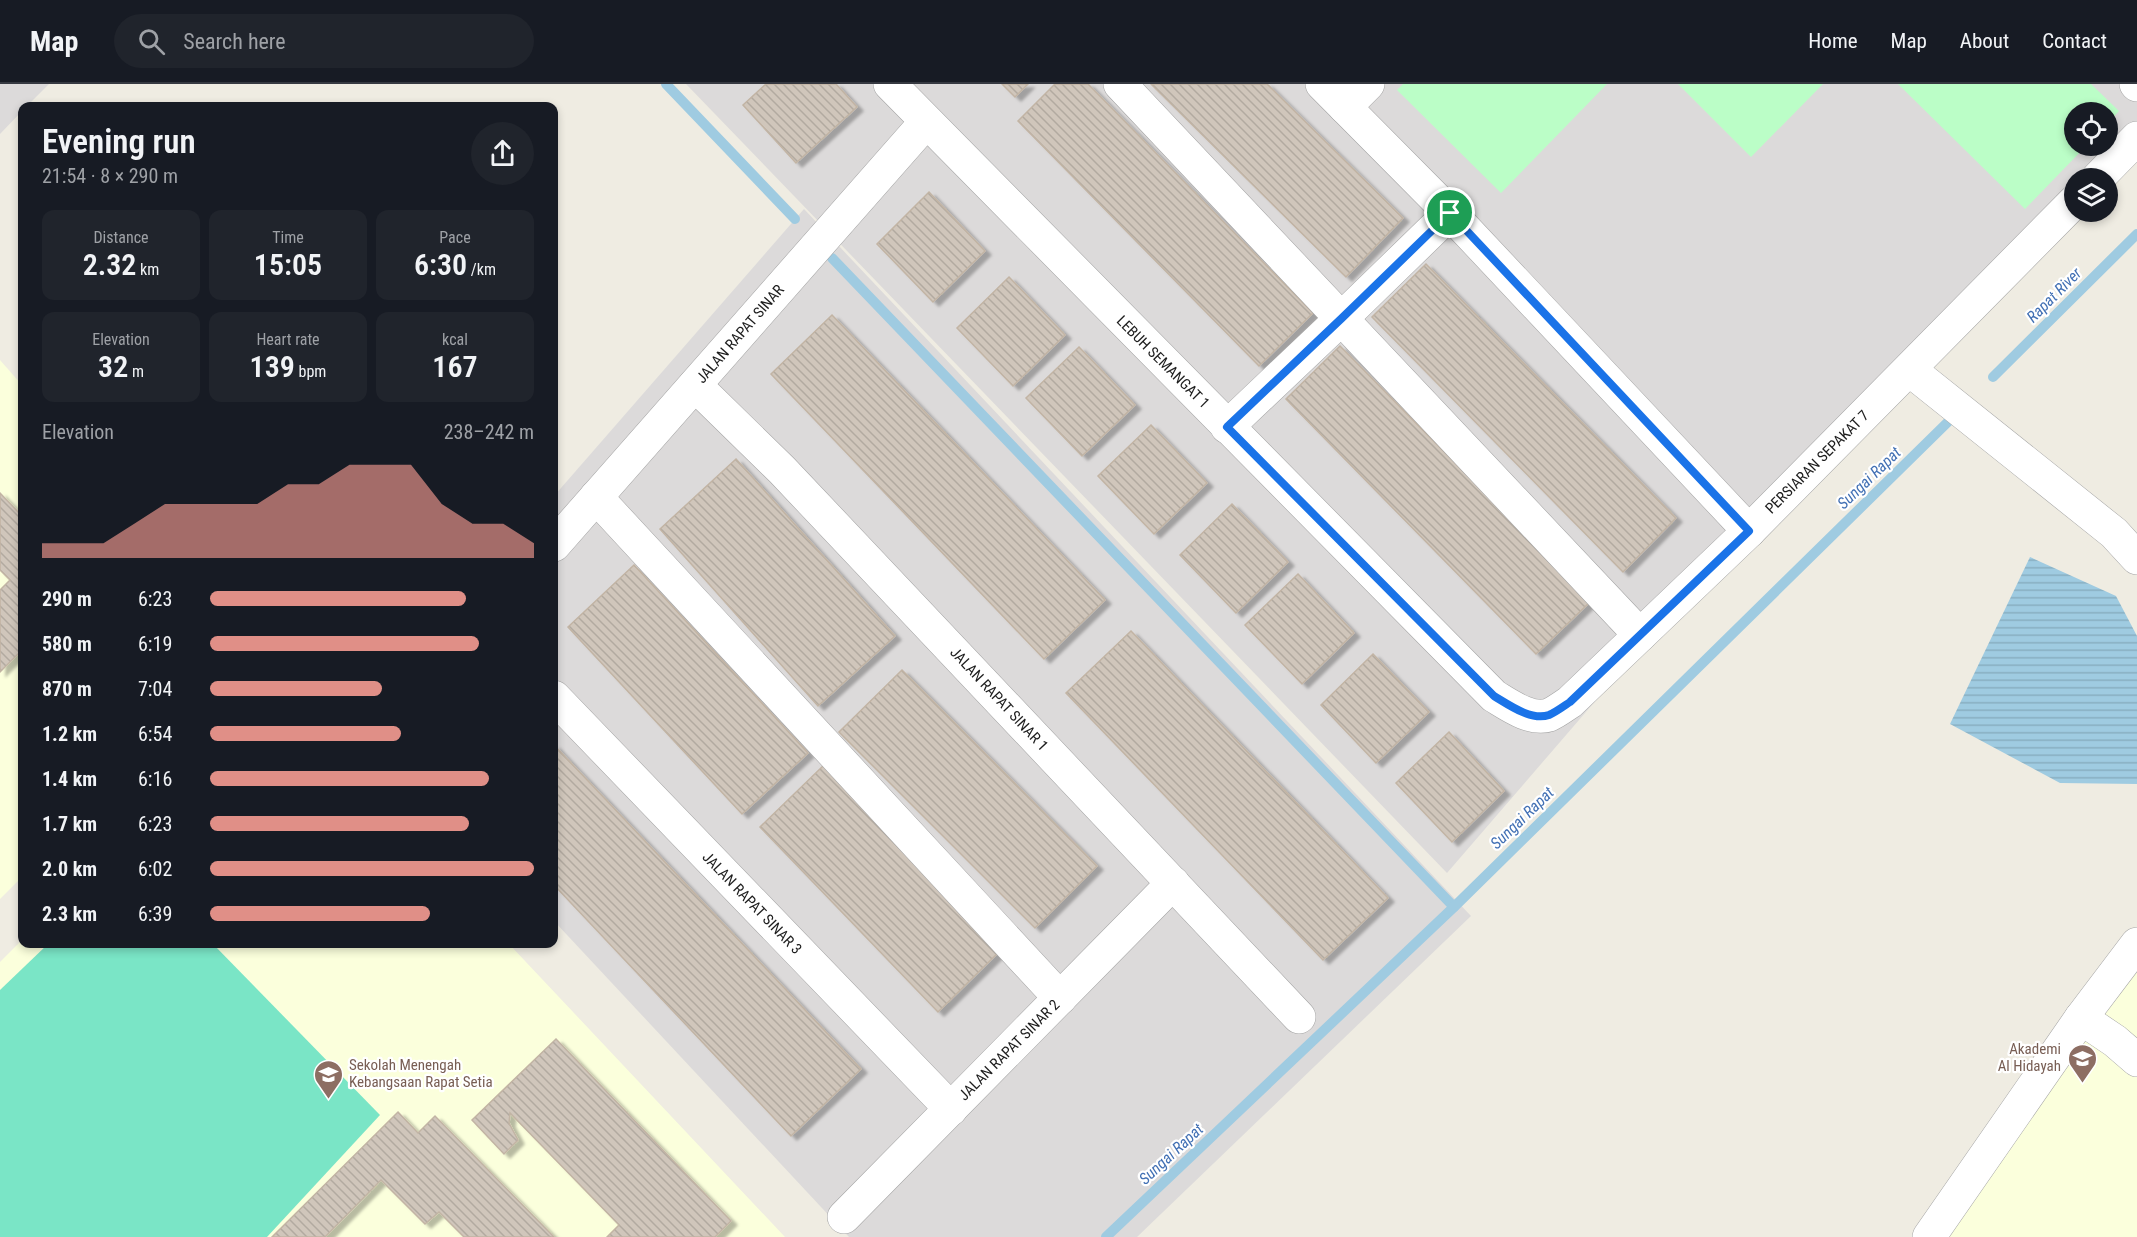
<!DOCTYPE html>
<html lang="en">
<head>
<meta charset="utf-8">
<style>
  body { margin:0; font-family:"Roboto Condensed",sans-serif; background:#20242c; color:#f1f3f6; height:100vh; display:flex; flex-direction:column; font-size:22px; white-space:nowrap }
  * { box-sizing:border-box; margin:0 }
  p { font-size:20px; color:#9ea1a6 }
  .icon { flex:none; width:33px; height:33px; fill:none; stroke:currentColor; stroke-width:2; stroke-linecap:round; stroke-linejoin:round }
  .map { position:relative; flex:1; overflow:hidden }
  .details { position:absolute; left:18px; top:18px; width:540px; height:846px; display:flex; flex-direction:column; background:#171b24; border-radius:12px; box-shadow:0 3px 9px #0003 }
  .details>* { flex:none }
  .buttons { position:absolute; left:2064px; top:18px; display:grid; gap:12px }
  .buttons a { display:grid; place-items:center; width:54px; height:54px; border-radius:50%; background:#171b24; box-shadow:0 3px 9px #0003; font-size:30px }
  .pin { position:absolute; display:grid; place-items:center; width:51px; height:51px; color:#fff; margin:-26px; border:3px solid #fff; border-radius:50%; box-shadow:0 2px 6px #0007 }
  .round { display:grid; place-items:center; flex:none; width:63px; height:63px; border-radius:32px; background:#20242c }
  .head { display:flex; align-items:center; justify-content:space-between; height:102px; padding:0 24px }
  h1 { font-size:33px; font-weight:600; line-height:45px }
  .metrics { display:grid; grid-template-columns:repeat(3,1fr); gap:9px; height:102px; padding:6px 24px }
  .metrics div { display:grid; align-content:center; border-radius:12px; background:#20242c; text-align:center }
  .metrics b { font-size:30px; font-weight:600 }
  .metrics small { font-size:16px; font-weight:400 }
  .metrics p { font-size:16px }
  .chart { height:168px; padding:12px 24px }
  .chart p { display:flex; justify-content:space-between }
  .chart svg { width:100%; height:108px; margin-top:6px; fill:#e08f87; opacity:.7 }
  ul { padding:0 24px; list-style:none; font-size:20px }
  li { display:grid; grid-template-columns:96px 72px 1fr; align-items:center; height:45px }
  li i { height:15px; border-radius:8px; background:#e08f87 }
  header { display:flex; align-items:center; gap:36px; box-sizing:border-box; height:84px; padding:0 30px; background:#171b24; border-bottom:2px solid #363941 }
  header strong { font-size:28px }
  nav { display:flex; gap:33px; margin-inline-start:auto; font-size:21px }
  .search { width:420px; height:54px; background:#20242c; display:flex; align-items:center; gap:15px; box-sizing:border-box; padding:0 21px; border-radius:33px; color:#9ea1a6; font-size:22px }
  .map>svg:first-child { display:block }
  .residential { fill:#dcdada; fill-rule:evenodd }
  .education { fill:#fbffdc }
  .park { fill:#bbfec7 }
  .pitch { fill:#7ae5c6 }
  .water { fill:url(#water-rules) }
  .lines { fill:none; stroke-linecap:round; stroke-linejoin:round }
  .stream { stroke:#9fcbe1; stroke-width:10 }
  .building { fill:url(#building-back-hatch); stroke:#c2b4a4; stroke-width:1.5; filter:url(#shadow) }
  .minor-casing { stroke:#a4a4a4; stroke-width:34 }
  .minor { stroke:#fff; stroke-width:33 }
  .route-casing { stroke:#fff; stroke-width:12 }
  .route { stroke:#1a73e8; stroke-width:8 }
  .labels { text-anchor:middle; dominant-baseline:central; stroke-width:4.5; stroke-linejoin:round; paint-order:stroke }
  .street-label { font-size:15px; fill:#1d1d1d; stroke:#fff }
  .education-label { font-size:15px; fill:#785e54; stroke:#fff; text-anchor:end }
  .water-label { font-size:16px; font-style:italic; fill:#4270b4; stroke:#fff }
</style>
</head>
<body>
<header>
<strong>Map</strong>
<div class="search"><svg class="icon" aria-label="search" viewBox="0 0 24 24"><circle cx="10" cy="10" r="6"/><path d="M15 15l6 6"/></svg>Search here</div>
<nav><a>Home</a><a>Map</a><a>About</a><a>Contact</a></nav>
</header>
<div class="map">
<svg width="2137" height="1153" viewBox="0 0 2137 1153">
  <defs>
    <pattern id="water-rules" width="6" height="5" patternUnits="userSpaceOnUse" patternTransform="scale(1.5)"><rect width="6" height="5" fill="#9fcbe1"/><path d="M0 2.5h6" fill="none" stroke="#88aec1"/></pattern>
    <pattern id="building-back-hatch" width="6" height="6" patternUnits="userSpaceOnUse" patternTransform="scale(1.5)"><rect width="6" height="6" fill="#d0c6bb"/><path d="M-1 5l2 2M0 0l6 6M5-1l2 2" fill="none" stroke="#b2aaa0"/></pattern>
    <filter id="shadow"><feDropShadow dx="6" dy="4" stdDeviation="1.5" flood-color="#0004"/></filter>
  </defs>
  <rect width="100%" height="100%" fill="#efece2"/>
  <g class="residential">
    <path d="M 0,0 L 49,0 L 27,22 L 22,22 L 22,27 L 0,50 Z"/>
    <path d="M 686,0 L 2134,0 L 2137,3 L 2137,50 L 2093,94 L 2074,94 L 2074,113 L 1755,432 L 1447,789 ZM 2074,28 L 2108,28 L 2108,62 L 2074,62 Z"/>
    <path d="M 804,125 L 1471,832 L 1137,1153 L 849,1153 L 554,837 L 554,412 Z"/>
  </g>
  <g class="education">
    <path d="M 0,276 L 22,301 L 22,793 L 0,815 Z"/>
    <path d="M 2137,844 L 2137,1153 L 1916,1153 Z"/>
    <path d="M 22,856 L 22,860 L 509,860 L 785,1153 L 0,1153 L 0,878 Z"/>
  </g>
  <g class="park">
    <path d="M 1403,0 L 1607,0 L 1501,109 L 1397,6 Z"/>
    <path d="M 1678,0 L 1823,0 L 1751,73 Z"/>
    <path d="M 1898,0 L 2091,0 L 2119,27 L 2108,39 L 2108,28 L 2074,28 L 2074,62 L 2086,62 L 2025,125 Z"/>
  </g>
  <path class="pitch" d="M 48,860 L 213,860 L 380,1031 L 267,1153 L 0,1153 L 0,906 Z"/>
  <path class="water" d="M 2030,473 L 2116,512 L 2137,552 L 2137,700 L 2060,699 L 1950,640 Z"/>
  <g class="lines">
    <g class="stream">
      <path d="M 666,0 L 795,135"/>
      <path d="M 832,174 L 1454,823"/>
      <path d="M 1993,293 L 2137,150"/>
      <path d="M 1106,1153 L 1454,823 L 1954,332"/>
    </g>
  </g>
  <g class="building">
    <path d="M 766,0 L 836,0 L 857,23 L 796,79 L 743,21 Z"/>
    <path d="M 1002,0 L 1028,0 L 1015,13 Z"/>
    <path d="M 1055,0 L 1088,0 L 1313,229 L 1259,282 L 1018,37 Z"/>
    <path d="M 1151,0 L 1267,0 L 1403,134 L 1346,193 Z"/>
    <path d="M 929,108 L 985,167 L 933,218 L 877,160 Z"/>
    <path d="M 1426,180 L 1676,434 L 1623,488 L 1372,233 Z"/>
    <path d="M 1009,193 L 1065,251 L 1013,302 L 957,244 Z"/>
    <path d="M 832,231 L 1105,516 L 1044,575 L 771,290 Z"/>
    <path d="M 1340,262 L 1591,517 L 1536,570 L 1286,315 Z"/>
    <path d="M 1079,263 L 1135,321 L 1082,372 L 1026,314 Z"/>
    <path d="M 1151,341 L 1207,399 L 1154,450 L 1098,392 Z"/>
    <path d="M 736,375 L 895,552 L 818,622 L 660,445 Z"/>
    <path d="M 0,409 L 22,432 L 22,566 L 0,588 L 0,506 L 10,496 L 0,486 Z"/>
    <path d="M 1232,420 L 1288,478 L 1236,529 L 1180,471 Z"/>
    <path d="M 634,481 L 808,669 L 742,730 L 568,543 Z"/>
    <path d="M 1298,490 L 1354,549 L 1302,600 L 1245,541 Z"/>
    <path d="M 1131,547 L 1388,814 L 1323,876 L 1066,609 Z"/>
    <path d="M 1373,570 L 1429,628 L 1376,679 L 1321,621 Z"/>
    <path d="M 902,586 L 1097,782 L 1035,844 L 839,648 Z"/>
    <path d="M 1449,648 L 1504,707 L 1452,758 L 1396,699 Z"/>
    <path d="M 554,661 L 861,985 L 791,1052 L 554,801 Z"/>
    <path d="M 824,681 L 1002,865 L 938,928 L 760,743 Z"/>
    <path d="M 556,955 L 731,1137 L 715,1153 L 607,1153 L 619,1141 L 510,1029 L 509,1039 L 518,1056 L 504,1070 L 472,1036 Z"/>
    <path d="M 398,1028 L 418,1049 L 435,1032 L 554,1153 L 464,1153 L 439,1128 L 425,1140 L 381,1096 L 325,1153 L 272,1153 Z"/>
  </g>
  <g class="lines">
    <defs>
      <g id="minor">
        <path d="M 890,0 L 1494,612 C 1509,621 1531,637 1549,631 C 1556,628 1564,622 1570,618 L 1749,447 L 2074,118"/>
        <path d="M 1120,0 L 1640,551"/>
        <path d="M 1322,0 L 1450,129 L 1749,447"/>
        <path d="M 2136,0 L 2137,1"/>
        <path d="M 1345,23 L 1368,0"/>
        <path d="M 2098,94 L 2137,54"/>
        <path d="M 1910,286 L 2114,449 L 2137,474"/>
        <path d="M 695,301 L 782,386 L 1299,933"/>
        <path d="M 1227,343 L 1342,234 L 1450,129"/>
        <path d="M 596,413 L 1060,914"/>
        <path d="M 554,461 L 926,38"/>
        <path d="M 554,613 L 951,1025"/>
        <path d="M 2081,934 L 2115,957 L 2137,976"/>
        <path d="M 844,1133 L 1173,799"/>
        <path d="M 1929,1153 L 2081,934 L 2137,860"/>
      </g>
    </defs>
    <use href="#minor" class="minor-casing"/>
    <use href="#minor" class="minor"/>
  </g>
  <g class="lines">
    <defs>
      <path id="route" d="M 1450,129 L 1749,447 L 1570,618 C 1564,622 1556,628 1549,631 C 1531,637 1509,621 1494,612 L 1227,343 L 1342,234 Z"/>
    </defs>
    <use href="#route" class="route-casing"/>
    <use href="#route" class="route"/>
  </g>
  <defs>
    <symbol id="school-pin" viewBox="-11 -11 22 30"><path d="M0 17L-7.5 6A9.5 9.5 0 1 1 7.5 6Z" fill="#8d6e63" stroke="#fff"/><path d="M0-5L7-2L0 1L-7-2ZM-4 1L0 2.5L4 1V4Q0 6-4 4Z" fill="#fff"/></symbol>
  </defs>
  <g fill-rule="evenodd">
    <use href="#school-pin" x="2066" y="958" width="33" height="45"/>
    <use href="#school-pin" x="312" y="974" width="33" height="45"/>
  </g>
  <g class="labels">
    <g class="street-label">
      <text transform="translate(740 250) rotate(-49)">JALAN RAPAT SINAR</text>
      <text transform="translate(1163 278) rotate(45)">LEBUH SEMANGAT 1</text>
      <text transform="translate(1817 378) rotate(-45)">PERSIARAN SEPAKAT 7</text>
      <text transform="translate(999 615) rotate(47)">JALAN RAPAT SINAR 1</text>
      <text transform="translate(752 819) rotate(46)">JALAN RAPAT SINAR 3</text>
      <text transform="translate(1009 966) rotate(-45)">JALAN RAPAT SINAR 2</text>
    </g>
    <g class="education-label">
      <text x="2061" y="965">Akademi<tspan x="2061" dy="17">Al Hidayah</tspan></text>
      <text x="349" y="981" text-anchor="start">Sekolah Menengah<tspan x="349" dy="17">Kebangsaan Rapat Setia</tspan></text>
    </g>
    <g class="water-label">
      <text transform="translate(2054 211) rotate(-45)">Rapat River</text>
      <text transform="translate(1869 394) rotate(-44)">Sungai Rapat</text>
      <text transform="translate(1522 734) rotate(-44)">Sungai Rapat</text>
      <text transform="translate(1171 1070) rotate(-43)">Sungai Rapat</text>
    </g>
  </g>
</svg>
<div class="buttons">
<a><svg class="icon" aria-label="locate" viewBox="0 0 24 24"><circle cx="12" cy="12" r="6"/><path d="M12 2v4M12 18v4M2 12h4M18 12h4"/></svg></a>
<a><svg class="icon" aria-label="layers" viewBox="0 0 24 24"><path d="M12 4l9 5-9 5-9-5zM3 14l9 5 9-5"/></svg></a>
</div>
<div class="pin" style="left:1450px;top:129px;background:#1e9e55"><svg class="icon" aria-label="arrive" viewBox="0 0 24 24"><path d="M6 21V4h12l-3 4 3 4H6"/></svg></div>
<section class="details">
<div class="head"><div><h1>Evening run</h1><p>21:54 · 8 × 290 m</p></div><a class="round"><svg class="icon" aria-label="share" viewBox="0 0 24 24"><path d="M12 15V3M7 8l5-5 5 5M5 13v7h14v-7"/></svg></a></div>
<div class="metrics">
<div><p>Distance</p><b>2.32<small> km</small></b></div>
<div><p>Time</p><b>15:05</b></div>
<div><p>Pace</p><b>6:30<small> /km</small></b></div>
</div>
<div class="metrics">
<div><p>Elevation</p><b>32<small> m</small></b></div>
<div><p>Heart rate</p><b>139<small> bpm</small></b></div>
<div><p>kcal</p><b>167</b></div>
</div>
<div class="chart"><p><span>Elevation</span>238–242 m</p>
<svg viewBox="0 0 160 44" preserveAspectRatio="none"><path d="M0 44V38L10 38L20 38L30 30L40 22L50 22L60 22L70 22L80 14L90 14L100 6L110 6L120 6L130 22L140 30L150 30L160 38V44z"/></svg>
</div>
<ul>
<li><b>290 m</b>6:23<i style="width:79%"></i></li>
<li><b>580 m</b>6:19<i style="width:83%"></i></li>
<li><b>870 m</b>7:04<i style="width:53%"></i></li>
<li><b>1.2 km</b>6:54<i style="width:59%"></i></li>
<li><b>1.4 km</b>6:16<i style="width:86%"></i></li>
<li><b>1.7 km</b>6:23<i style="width:80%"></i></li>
<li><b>2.0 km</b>6:02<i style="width:100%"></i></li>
<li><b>2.3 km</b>6:39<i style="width:68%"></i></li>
</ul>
</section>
</div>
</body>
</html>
